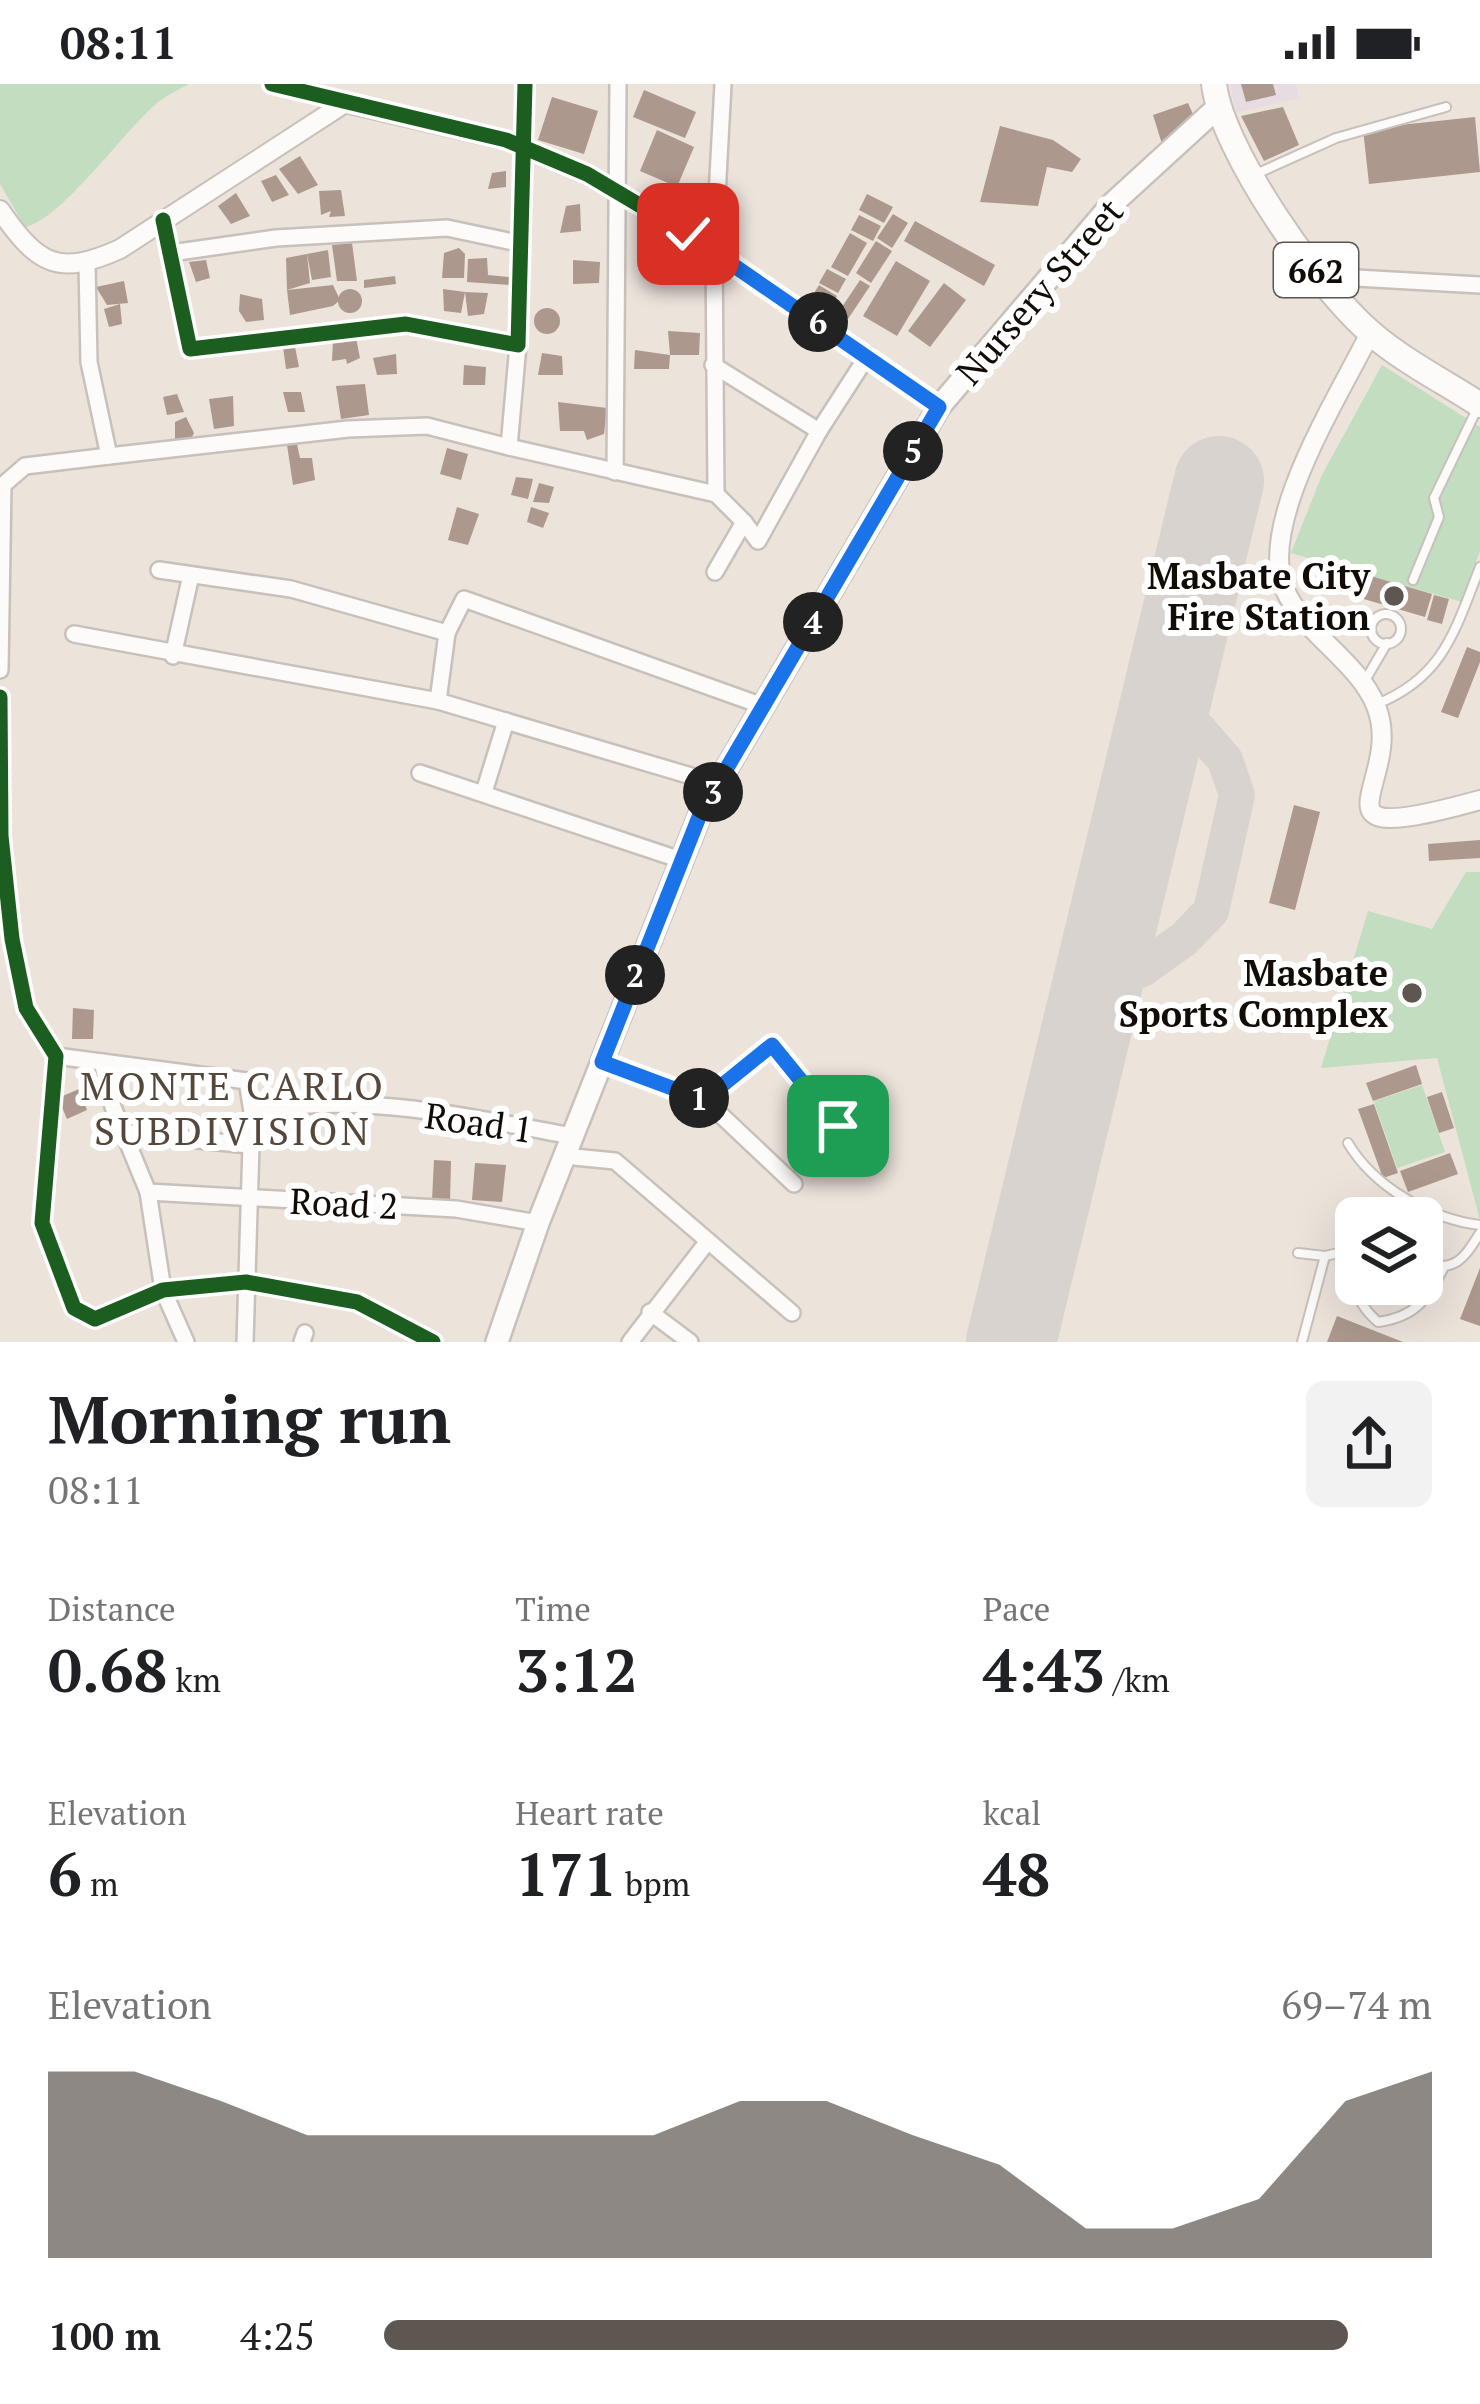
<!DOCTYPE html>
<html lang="en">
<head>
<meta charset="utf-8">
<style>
  body { margin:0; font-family:"PT Serif",serif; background:#f2f2f2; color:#202124; height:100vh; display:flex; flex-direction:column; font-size:45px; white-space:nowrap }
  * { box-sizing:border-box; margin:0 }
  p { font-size:39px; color:#757577 }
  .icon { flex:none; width:66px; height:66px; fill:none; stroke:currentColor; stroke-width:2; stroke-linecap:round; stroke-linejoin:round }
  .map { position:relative; height:1258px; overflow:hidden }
  .side { display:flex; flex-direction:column; background:#fff; flex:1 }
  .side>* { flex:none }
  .controls { position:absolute; left:1335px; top:1113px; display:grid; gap:24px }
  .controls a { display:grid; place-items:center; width:108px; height:108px; border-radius:18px; background:#fff; box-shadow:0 12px 48px #0002; font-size:60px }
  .pin { position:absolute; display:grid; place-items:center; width:102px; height:102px; color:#fff; margin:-51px; border-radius:24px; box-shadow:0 6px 18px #0006 }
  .km { position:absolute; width:60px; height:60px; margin:-30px; border-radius:50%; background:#222; color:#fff; font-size:33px; line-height:60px; text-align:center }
  .round { display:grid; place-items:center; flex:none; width:126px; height:126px; border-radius:18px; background:#f2f2f2 }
  .headline { display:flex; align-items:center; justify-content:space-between; height:204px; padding:0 48px }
  h1 { font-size:66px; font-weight:700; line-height:90px }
  .stats { display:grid; grid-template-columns:repeat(3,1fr); gap:18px; height:204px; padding:12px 48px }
  .stats div { display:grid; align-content:center }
  .stats b { font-size:60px; font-weight:700 }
  .stats small { font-size:33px; font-weight:400 }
  .stats p { font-size:33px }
  .chart { height:336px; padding:24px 48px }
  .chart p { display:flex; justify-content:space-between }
  .chart svg { width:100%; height:216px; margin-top:12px; fill:#5e5751; opacity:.7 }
  ul { padding:0 48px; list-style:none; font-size:39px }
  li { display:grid; grid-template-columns:192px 144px 1fr; align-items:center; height:90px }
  li i { height:30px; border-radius:15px; background:#5e5751 }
  .status { display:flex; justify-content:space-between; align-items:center; height:84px; padding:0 60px; background:#fff; direction:ltr }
  .status svg { height:33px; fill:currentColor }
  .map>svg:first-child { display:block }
  .commercial { fill:#e8dce3 }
  .green { fill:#c2ddbf }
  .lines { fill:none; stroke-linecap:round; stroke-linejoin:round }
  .taxiway { stroke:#d8d3ce; stroke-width:36 }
  .runway { stroke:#d8d3ce; stroke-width:90 }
  .building { fill:#ac988d }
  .service-casing { stroke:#c8c0ba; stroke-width:12 }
  .minor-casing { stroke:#c8c0ba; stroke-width:20 }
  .tertiary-casing { stroke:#c8c0ba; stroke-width:22 }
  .secondary-casing { stroke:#c8c0ba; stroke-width:26 }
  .primary-casing { stroke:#c8c0ba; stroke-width:28 }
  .service { stroke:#fcfbfa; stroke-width:8 }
  .minor { stroke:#fcfbfa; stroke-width:15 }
  .tertiary { stroke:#fcfbfa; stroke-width:18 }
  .secondary { stroke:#fcfbfa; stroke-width:21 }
  .primary { stroke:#fcfbfa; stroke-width:24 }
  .cycleway-casing { stroke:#fff; stroke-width:22 }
  .cycleway { stroke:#1b5e20; stroke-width:15 }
  .route-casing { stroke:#fff; stroke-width:24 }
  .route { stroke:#1a73e8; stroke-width:15 }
  .poi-dot { fill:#5e5751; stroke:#fff; stroke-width:4.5 }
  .labels { text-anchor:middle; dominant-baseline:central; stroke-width:12; stroke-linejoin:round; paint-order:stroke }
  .shield { fill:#fff; stroke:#595551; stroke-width:3 }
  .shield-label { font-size:33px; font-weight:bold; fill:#120c07 }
  .street-label { font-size:36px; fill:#120c07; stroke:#fff }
  .poi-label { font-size:36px; font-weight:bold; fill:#120c07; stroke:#fff; text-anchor:end }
  .neighbourhood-label { font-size:39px; letter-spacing:3px; fill:#55473a; stroke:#fff }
</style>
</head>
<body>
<div class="status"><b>08:11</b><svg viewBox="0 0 49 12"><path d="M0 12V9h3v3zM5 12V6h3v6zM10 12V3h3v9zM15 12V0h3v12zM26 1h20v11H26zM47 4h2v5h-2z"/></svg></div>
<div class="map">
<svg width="1480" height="1258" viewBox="0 0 1480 1258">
  <rect width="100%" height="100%" fill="#ece3db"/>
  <path class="commercial" d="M 1230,0 L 1296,0 L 1299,14 L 1237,29 Z"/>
  <g class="green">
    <path d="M 0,0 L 189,0 C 178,6 165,12 156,20 C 123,48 61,136 25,143 L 0,100 Z"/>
    <path d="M 1382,281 L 1480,343 L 1480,467 L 1462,518 L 1291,469 L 1322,391 Z"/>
    <path d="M 1466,788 L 1480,788 L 1480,1136 L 1437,974 L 1321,984 L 1368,827 L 1432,845 Z"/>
    <path d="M 1422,1001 L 1445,1068 L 1397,1084 L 1374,1017 Z"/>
  </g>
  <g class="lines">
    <g class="taxiway">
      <path d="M 1170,598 L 1192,638"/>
      <path d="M 1107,859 L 1124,879 L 1142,885"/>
      <path d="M 1097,903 L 1142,885 L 1184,855 L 1211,827 L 1237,711 L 1225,676 L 1192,638 L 1173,638 L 1159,646"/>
    </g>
    <path class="runway" d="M 1011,1258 L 1219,397"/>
  </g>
  <g class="building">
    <path d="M 1241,0 L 1273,0 L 1276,11 L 1246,18 Z"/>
    <path d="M 644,6 L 696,28 L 685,54 L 633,33 Z"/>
    <path d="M 552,13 L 598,27 L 584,70 L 538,56 Z"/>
    <path d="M 1188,19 L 1196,37 L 1162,60 L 1153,31 Z"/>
    <path d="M 1283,23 L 1299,61 L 1264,77 L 1241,32 Z"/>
    <path d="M 1475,33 L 1480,88 L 1369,100 L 1363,45 Z"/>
    <path d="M 1000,42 L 1053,56 L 1081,75 L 1072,88 L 1047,83 L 1038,122 L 980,118 Z"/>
    <path d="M 657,46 L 694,63 L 677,103 L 640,87 Z"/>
    <path d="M 300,72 L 318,101 L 298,110 L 279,85 Z"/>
    <path d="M 506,87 L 506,103 L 488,105 L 492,89 Z"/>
    <path d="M 276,91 L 289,111 L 272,118 L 261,97 Z"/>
    <path d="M 341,106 L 345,132 L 329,133 L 331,127 L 321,131 L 319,107 Z"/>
    <path d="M 236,109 L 250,132 L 231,140 L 218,122 Z"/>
    <path d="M 867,110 L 893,123 L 884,139 L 859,126 Z"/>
    <path d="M 580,120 L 581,147 L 560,149 L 566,122 Z"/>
    <path d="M 893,130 L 908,139 L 892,164 L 877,154 Z"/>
    <path d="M 859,131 L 881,142 L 873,157 L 851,146 Z"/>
    <path d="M 915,137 L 995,181 L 984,202 L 904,157 Z"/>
    <path d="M 850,149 L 867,159 L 848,192 L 831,183 Z"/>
    <path d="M 876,157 L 892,167 L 871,199 L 856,189 Z"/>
    <path d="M 352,159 L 357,197 L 337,197 L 332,161 Z"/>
    <path d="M 459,164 L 465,170 L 464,194 L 442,194 L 444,169 Z"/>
    <path d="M 328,166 L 331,193 L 312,196 L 307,170 Z"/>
    <path d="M 307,170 L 310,199 L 287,206 L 286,174 Z"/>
    <path d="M 487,174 L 488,191 L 509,193 L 510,201 L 467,198 L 468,175 Z"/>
    <path d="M 206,176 L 210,194 L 196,198 L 189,178 Z"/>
    <path d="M 573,176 L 600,178 L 599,199 L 573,200 Z"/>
    <path d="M 896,177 L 930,197 L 897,252 L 863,232 Z"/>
    <path d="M 827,185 L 846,195 L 838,209 L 819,199 Z"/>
    <path d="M 395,192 L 396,200 L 364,204 L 364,196 Z"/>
    <path d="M 860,196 L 870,202 L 848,235 L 838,229 Z"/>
    <path d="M 124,197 L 128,219 L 107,221 L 96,203 Z"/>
    <path d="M 944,199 L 966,216 L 930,263 L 908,247 Z"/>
    <path d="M 333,201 L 340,216 L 333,222 L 290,231 L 287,206 Z"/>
    <path d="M 819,201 L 837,212 L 825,233 L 806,222 Z"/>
    <circle cx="350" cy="217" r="12"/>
    <path d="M 443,205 L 465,208 L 461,229 L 444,227 Z"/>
    <path d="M 465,208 L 488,209 L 484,230 L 468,232 Z"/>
    <path d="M 240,210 L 262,215 L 264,236 L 246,238 L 239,227 Z"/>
    <path d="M 120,220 L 122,240 L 109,243 L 104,225 Z"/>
    <circle cx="547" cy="237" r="13"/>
    <path d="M 668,247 L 700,249 L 699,271 L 670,271 Z"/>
    <path d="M 356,254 L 360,274 L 347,280 L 346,275 L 332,277 L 333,256 Z"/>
    <path d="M 283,263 L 295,263 L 299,283 L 286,285 Z"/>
    <path d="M 635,266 L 670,271 L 669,285 L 634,285 Z"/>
    <path d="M 542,269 L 562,272 L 563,291 L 538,291 Z"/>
    <path d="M 396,270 L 397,290 L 377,291 L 373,274 Z"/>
    <path d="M 464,281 L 486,283 L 485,301 L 463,301 Z"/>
    <path d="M 365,300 L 369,331 L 341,335 L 336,302 Z"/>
    <path d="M 283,308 L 301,308 L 305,328 L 288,328 Z"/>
    <path d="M 177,310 L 184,328 L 167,331 L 163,313 Z"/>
    <path d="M 233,312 L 234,342 L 214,345 L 209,315 Z"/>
    <path d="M 558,318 L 607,324 L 604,350 L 587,356 L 584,347 L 560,347 Z"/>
    <path d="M 186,333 L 194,349 L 190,357 L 175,357 L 175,338 Z"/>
    <path d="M 297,360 L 300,374 L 312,374 L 315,396 L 293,401 L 287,361 Z"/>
    <path d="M 447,364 L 468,370 L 461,396 L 440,390 Z"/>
    <path d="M 516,393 L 533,395 L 528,415 L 511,411 Z"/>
    <path d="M 539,399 L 554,403 L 549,419 L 533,418 Z"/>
    <path d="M 457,423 L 479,430 L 468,461 L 448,456 Z"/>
    <path d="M 531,423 L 549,429 L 543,444 L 527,438 Z"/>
    <path d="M 1364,490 L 1432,510 L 1425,533 L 1357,513 Z"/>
    <path d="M 1434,511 L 1449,515 L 1442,540 L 1427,536 Z"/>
    <path d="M 1467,563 L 1480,568 L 1480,578 L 1458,634 L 1441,628 Z"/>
    <path d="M 1294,721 L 1320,728 L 1295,826 L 1269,819 Z"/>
    <path d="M 1480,756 L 1480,774 L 1429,777 L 1428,760 Z"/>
    <path d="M 73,924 L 94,926 L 93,955 L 72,955 Z"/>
    <path d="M 1416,981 L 1422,1000 L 1373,1017 L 1366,999 Z"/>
    <path d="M 79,1005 L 87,1026 L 67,1035 L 58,1014 Z"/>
    <path d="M 1442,1008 L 1454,1044 L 1439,1049 L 1427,1013 Z"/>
    <path d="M 1374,1020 L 1398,1089 L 1383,1094 L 1358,1025 Z"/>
    <path d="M 1450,1069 L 1458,1090 L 1408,1108 L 1400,1087 Z"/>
    <path d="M 434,1076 L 451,1077 L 450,1118 L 432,1116 Z"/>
    <path d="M 475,1079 L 506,1081 L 502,1118 L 472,1116 Z"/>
    <path d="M 1480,1184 L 1480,1242 L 1460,1235 Z"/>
    <path d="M 1337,1232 L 1403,1258 L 1327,1258 Z"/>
  </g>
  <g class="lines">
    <defs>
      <g id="service">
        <path d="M 1256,90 L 1336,54 L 1446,23"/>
        <path d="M 1413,496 L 1439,433 L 1434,414 L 1476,327"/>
        <circle cx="1386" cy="545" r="15"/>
        <path d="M 1363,600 L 1387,559"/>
        <path d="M 1377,620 C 1444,593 1455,546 1480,483"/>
        <path d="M 1348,1059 C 1374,1103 1430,1135 1480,1141"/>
        <path d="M 1359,1134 L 1360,1127"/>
        <path d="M 1356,1157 C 1352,1192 1350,1214 1378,1238 C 1415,1233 1427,1216 1443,1185"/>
        <path d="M 1298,1169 L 1325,1172 L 1356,1165"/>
        <path d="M 1422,1180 C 1455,1188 1463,1176 1480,1149"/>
        <path d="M 1302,1258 L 1325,1172"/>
      </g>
      <g id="minor">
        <path d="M 272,0 L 345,19"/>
        <path d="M 163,136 L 190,265 L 406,240 L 518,261 L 525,0"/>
        <path d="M 171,169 L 276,154 L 447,144 L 518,159"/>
        <path d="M 87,180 L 89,278 L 109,372 L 348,345 L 427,342 L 509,363"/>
        <path d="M 1321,192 L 1480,201"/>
        <path d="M 518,261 L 509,363 L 716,410 L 744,438 L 715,488"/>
        <path d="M 713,281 L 819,347 L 758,457 L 744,438"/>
        <path d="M 819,347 L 868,271"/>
        <path d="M 615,388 L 618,0"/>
        <path d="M 716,410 L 714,168 L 723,0"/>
        <path d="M 159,486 L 291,505 L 447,549 L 464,515 L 763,622"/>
        <path d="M 74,550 L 438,617 L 718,700"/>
        <path d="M 173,572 L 191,491"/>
        <path d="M 0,586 L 3,401 L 25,382 L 109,372"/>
        <path d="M 0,613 L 1,752 L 12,855 L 26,924 L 56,972 L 42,1139 L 74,1224 L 95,1235 L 163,1206 L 246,1198 L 357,1218 L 433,1258"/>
        <path d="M 438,617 L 447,549"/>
        <path d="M 420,689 L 681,776"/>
        <path d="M 484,708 L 506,637"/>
        <path d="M 56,972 L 247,997 L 252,1028 C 356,1007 469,1033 572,1052"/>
        <path d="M 102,978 L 113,1023 L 148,1108 L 163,1206 L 186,1258"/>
        <path d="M 601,978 L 704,1015 L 794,1100"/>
        <path d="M 704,1015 L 772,960 L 837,1043"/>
        <path d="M 126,1049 L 249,1061"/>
        <path d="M 564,1072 L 615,1077 L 792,1229"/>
        <path d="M 148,1108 L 456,1125 L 538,1139"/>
        <path d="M 650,1228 L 690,1258"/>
        <path d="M 245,1258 L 252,1028"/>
        <path d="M 302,1258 L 305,1249"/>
        <path d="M 630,1258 L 708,1157"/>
      </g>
      <g id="tertiary">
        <path d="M 0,126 C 38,181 58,193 120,165 L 345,19 L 506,56 L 587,90 L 688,150 L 939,323"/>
        <path d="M 1370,249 C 1341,309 1256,440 1285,506 C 1304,550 1358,577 1376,622 C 1407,699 1293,768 1480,716"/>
      </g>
      <path id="secondary" d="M 497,1258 L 538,1139 L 701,728 L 939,323 L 1112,120 L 1217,24"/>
      <path id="primary" d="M 1214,0 C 1222,67 1319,205 1371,249 C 1403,277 1445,298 1480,321"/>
    </defs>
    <use href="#service" class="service-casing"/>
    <use href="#minor" class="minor-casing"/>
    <use href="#tertiary" class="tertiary-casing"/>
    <use href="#secondary" class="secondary-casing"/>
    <use href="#primary" class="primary-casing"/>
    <use href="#service" class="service"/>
    <use href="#minor" class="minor"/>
    <use href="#tertiary" class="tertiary"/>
    <use href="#secondary" class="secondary"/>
    <use href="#primary" class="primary"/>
    <defs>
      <g id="cycleway">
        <path d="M 272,0 L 506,56 L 587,90 L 688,150 L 939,323"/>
        <path d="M 163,136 L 190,265 L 406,240 L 518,261 L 525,0"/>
        <path d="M 0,613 L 1,752 L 12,855 L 26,924 L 56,972 L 42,1139 L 74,1224 L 95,1235 L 163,1206 L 246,1198 L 357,1218 L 433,1258"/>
      </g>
    </defs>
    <use href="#cycleway" class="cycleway-casing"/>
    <use href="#cycleway" class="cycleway"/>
  </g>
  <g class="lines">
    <defs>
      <path id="route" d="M 688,150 L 939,323 L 701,728 L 602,978 L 704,1016 L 772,961 L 838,1042"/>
    </defs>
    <use href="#route" class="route-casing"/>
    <use href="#route" class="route"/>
  </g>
  <g class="poi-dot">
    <circle cx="1394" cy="512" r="12"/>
    <circle cx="1412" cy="909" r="12"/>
  </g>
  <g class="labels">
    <rect class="shield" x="1274" y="159" width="84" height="54" rx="9"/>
    <g class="shield-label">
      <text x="1316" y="186">662</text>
    </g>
    <g class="street-label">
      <text transform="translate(1039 207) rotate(-49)">Nursery Street</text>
      <text transform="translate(479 1038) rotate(8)">Road 1</text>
      <text transform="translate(344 1119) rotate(3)">Road 2</text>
    </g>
    <g class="poi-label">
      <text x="1370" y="491">Masbate City<tspan x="1370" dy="41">Fire Station</tspan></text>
      <text x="1388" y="888">Masbate<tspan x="1388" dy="41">Sports Complex</tspan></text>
    </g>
    <g class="neighbourhood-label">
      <text x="233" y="1001">MONTE CARLO<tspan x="233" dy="45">SUBDIVISION</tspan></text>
    </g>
  </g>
</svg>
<div class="controls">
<a><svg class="icon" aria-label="layers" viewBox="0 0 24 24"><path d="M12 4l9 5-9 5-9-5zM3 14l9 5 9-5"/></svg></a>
</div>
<div class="pin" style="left:838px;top:1042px;background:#1e9e55"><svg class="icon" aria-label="arrive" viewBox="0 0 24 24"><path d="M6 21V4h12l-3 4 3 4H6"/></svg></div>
<div class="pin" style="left:688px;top:150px;background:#d93025"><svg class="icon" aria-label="check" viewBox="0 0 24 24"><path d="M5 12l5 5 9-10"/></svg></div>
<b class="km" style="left:699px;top:1014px">1</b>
<b class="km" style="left:635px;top:891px">2</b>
<b class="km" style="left:713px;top:708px">3</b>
<b class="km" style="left:813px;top:538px">4</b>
<b class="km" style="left:913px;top:367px">5</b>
<b class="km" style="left:818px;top:238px">6</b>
</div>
<section class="side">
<div class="headline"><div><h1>Morning run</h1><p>08:11</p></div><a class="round"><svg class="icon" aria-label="share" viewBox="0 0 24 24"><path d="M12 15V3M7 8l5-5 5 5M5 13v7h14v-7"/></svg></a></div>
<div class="stats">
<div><p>Distance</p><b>0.68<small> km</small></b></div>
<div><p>Time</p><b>3:12</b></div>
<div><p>Pace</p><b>4:43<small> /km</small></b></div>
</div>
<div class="stats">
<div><p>Elevation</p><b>6<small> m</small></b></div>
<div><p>Heart rate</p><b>171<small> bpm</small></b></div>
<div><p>kcal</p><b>48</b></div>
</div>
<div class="chart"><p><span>Elevation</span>69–74 m</p>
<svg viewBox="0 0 160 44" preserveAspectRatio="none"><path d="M0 44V6L10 6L20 12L30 19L40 19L50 19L60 19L70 19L80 12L90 12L100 19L110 25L120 38L130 38L140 32L150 12L160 6V44z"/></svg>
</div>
<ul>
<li><b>100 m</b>4:25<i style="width:92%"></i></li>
</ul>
</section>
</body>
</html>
